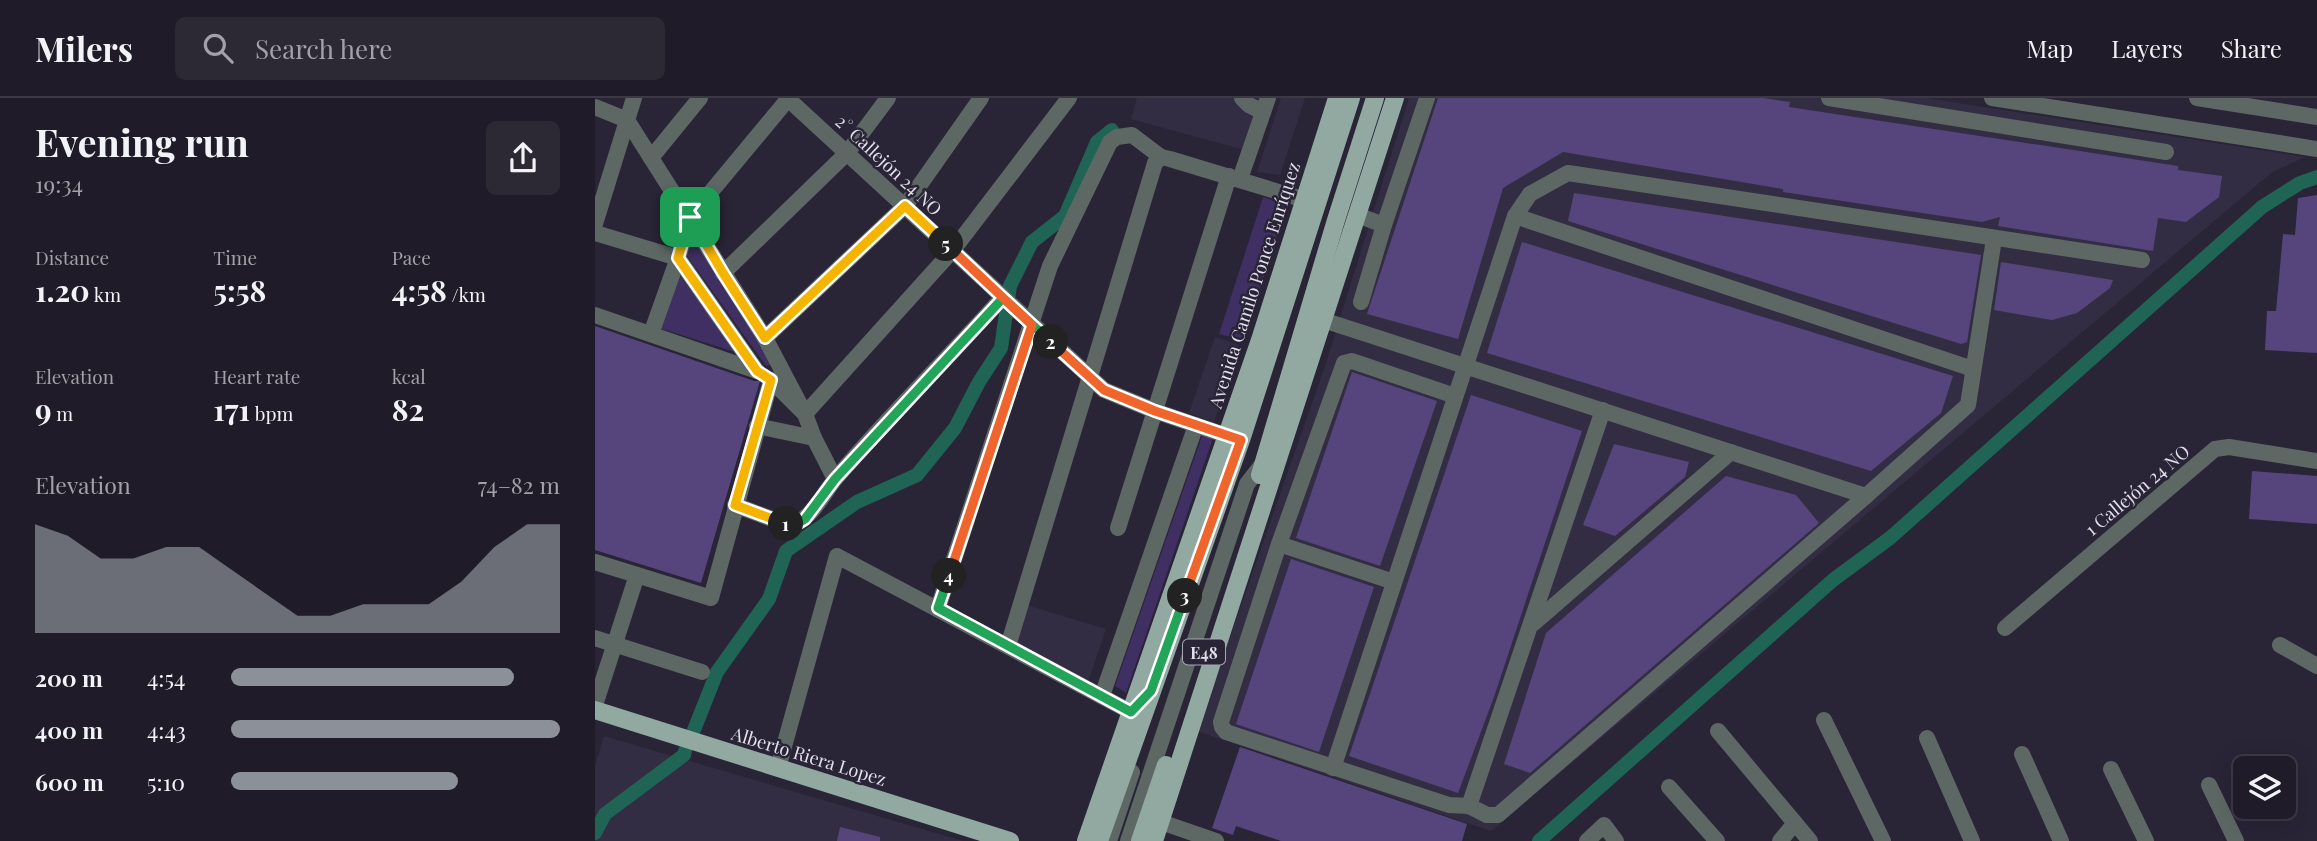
<!DOCTYPE html>
<html lang="en">
<head>
<meta charset="utf-8">
<style>
  body { margin:0; font-family:"Playfair Display",serif; background:#2c2834; color:#f1f3f6; height:100vh; display:flex; flex-direction:column; font-size:26px; white-space:nowrap }
  * { box-sizing:border-box; margin:0 }
  p { font-size:23px; color:#a1a1a8 }
  .icon { flex:none; width:38px; height:38px; fill:none; stroke:currentColor; stroke-width:2; stroke-linecap:round; stroke-linejoin:round }
  .map { position:relative; flex:1; overflow:hidden }
  .details { display:flex; flex-direction:column; background:#1f1b28; width:595px }
  .details>* { flex:none }
  .tools { position:absolute; left:1638px; top:658px; display:grid; gap:14px }
  .tools a { display:grid; place-items:center; width:63px; height:63px; border-radius:10px; background:#1f1b28; box-shadow:0 7px 28px #0002,0 0 0 2px #3c3945; font-size:35px }
  .pin { position:absolute; display:grid; place-items:center; width:60px; height:60px; color:#fff; margin:-30px; border-radius:14px; box-shadow:0 4px 10px #0006 }
  .km { position:absolute; width:35px; height:35px; margin:-18px; border-radius:50%; background:#222; color:#fff; font-size:19px; line-height:35px; text-align:center }
  .round { display:grid; place-items:center; flex:none; width:74px; height:74px; border-radius:10px; background:#2c2834 }
  .summary { display:flex; align-items:center; justify-content:space-between; height:119px; padding:0 35px }
  h1 { font-size:38px; font-weight:700; line-height:52px }
  .metrics { display:grid; grid-template-columns:repeat(3,1fr); gap:10px; height:119px; padding:7px 35px }
  .metrics div { display:grid; align-content:center }
  .metrics b { font-size:30px; font-weight:700 }
  .metrics small { font-size:19px; font-weight:400 }
  .metrics p { font-size:19px }
  .chart { height:196px; padding:14px 35px }
  .chart p { display:flex; justify-content:space-between }
  .chart svg { width:100%; height:126px; margin-top:7px; fill:#8c9099; opacity:.7 }
  ul { padding:0 35px; list-style:none; font-size:23px }
  li { display:grid; grid-template-columns:112px 84px 1fr; align-items:center; height:52px }
  li i { height:18px; border-radius:9px; background:#8c9099 }
  header { display:flex; align-items:center; gap:42px; box-sizing:border-box; height:98px; padding:0 35px; background:#1f1b28; border-bottom:2px solid #3c3945 }
  header strong { font-size:33px }
  nav { display:flex; gap:38px; margin-inline-start:auto; font-size:24px }
  .search { width:490px; height:63px; background:#2c2834; display:flex; align-items:center; gap:18px; box-sizing:border-box; padding:0 24px; border-radius:10px; color:#a1a1a8; font-size:26px }
  main { display:flex; flex:1; min-height:0 }
  .map>svg:first-child { display:block }
  .built { fill:#332d44 }
  .green { fill:#3f2f62 }
  .lines { fill:none; stroke-linecap:round; stroke-linejoin:round }
  .canal { stroke:#206455; stroke-width:14 }
  .building { fill:#56457d }
  .minor { stroke:#5d6865; stroke-width:16 }
  .major { stroke:#92a9a2; stroke-width:18 }
  .split-1-casing { stroke:#fff; stroke-width:14 }
  .split-2-casing { stroke:#fff; stroke-width:14 }
  .split-3-casing { stroke:#fff; stroke-width:14 }
  .split-4-casing { stroke:#fff; stroke-width:14 }
  .split-5-casing { stroke:#fff; stroke-width:14 }
  .split-6-casing { stroke:#fff; stroke-width:14 }
  .split-1 { stroke:#f5b400; stroke-width:9 }
  .split-2 { stroke:#22a559; stroke-width:9 }
  .split-3 { stroke:#f0652b; stroke-width:9 }
  .split-4 { stroke:#22a559; stroke-width:9 }
  .split-5 { stroke:#f0652b; stroke-width:9 }
  .split-6 { stroke:#f5b400; stroke-width:9 }
  .labels { text-anchor:middle; dominant-baseline:central; stroke-width:5; stroke-linejoin:round; paint-order:stroke }
  .shield { fill:#292436; stroke:#aaa7b5; stroke-width:2 }
  .shield-label { font-size:16px; font-weight:bold; fill:#e2dfeb }
  .street-label { font-size:18px; fill:#e2dfeb; stroke:#292436 }
</style>
</head>
<body>
<header>
<strong>Milers</strong>
<div class="search"><svg class="icon" aria-label="search" viewBox="0 0 24 24"><circle cx="10" cy="10" r="6"/><path d="M15 15l6 6"/></svg>Search here</div>
<nav><a>Map</a><a>Layers</a><a>Share</a></nav>
</header>
<main>
<section class="details">
<div class="summary"><div><h1>Evening run</h1><p>19:34</p></div><a class="round"><svg class="icon" aria-label="share" viewBox="0 0 24 24"><path d="M12 15V3M7 8l5-5 5 5M5 13v7h14v-7"/></svg></a></div>
<div class="metrics">
<div><p>Distance</p><b>1.20<small> km</small></b></div>
<div><p>Time</p><b>5:58</b></div>
<div><p>Pace</p><b>4:58<small> /km</small></b></div>
</div>
<div class="metrics">
<div><p>Elevation</p><b>9<small> m</small></b></div>
<div><p>Heart rate</p><b>171<small> bpm</small></b></div>
<div><p>kcal</p><b>82</b></div>
</div>
<div class="chart"><p><span>Elevation</span>74–82 m</p>
<svg viewBox="0 0 160 44" preserveAspectRatio="none"><path d="M0 44V6L10 10L20 18L30 18L40 14L50 14L60 22L70 30L80 38L90 38L100 34L110 34L120 34L130 26L140 14L150 6L160 6V44z"/></svg>
</div>
<ul>
<li><b>200 m</b>4:54<i style="width:86%"></i></li>
<li><b>400 m</b>4:43<i style="width:100%"></i></li>
<li><b>600 m</b>5:10<i style="width:69%"></i></li>
</ul>
</section>
<div class="map">
<svg width="1722" height="743" viewBox="0 0 1722 743">
  <rect width="100%" height="100%" fill="#292436"/>
  <g class="built">
    <path d="M 542,0 L 665,0 L 649,52 L 536,21 Z"/>
    <path d="M 686,0 L 710,0 L 685,77 L 662,74 Z"/>
    <path d="M 814,0 L 1331,0 L 1710,59 L 1676,75 L 896,733 L 602,633 L 730,268 Z"/>
    <path d="M 620,239 L 644,247 L 619,324 L 594,315 Z"/>
    <path d="M 428,506 L 511,531 L 492,587 L 418,547 Z"/>
    <path d="M 9,638 L 368,743 L 0,743 L 0,668 Z"/>
  </g>
  <g class="green">
    <path d="M 668,99 L 692,107 L 648,242 L 624,236 Z"/>
    <path d="M 96,141 L 101,142 L 176,263 L 175,267 L 171,268 L 90,155 Z"/>
    <path d="M 82,174 L 143,255 L 64,230 Z"/>
    <path d="M 608,335 L 616,337 L 617,343 L 531,595 L 520,588 Z"/>
  </g>
  <g class="lines">
    <g class="canal">
      <path d="M 99,632 L 122,574 L 174,501 L 191,453 L 262,404 L 322,377 L 360,330 L 384,284 L 406,250 L 415,188 L 437,144 L 470,118 L 502,44 L 517,32"/>
      <path d="M 0,735 L 10,716 L 89,657 L 90,653"/>
      <path d="M 944,743 L 1238,482 L 1295,440 L 1667,109 L 1705,85 L 1722,79"/>
    </g>
  </g>
  <g class="building">
    <path d="M 843,0 L 1168,0 L 1195,4 L 1194,9 L 1583,68 L 1583,72 L 1627,78 L 1624,99 L 1591,124 L 1563,120 L 1558,153 L 1403,128 L 1405,119 L 1387,124 L 1188,94 L 1188,91 L 968,54 L 908,90 L 863,241 L 772,216 Z"/>
    <path d="M 979,95 L 1386,157 L 1372,244 L 1366,246 L 973,123 Z"/>
    <path d="M 1722,97 L 1722,255 L 1670,252 L 1672,213 L 1681,213 L 1688,136 L 1700,137 L 1703,100 Z"/>
    <path d="M 927,144 L 1358,278 L 1346,315 L 1276,373 L 892,255 Z"/>
    <path d="M 1406,164 L 1518,182 L 1515,190 L 1482,215 L 1457,222 L 1399,212 Z"/>
    <path d="M 0,228 L 159,283 L 165,283 L 106,485 L 0,452 Z"/>
    <path d="M 757,274 L 842,303 L 785,468 L 701,440 Z"/>
    <path d="M 876,297 L 987,333 L 899,599 L 863,695 L 754,658 Z"/>
    <path d="M 1019,346 L 1094,364 L 1090,379 L 1020,438 L 988,427 Z"/>
    <path d="M 1657,373 L 1722,378 L 1722,426 L 1654,421 Z"/>
    <path d="M 1131,378 L 1201,397 L 1224,425 L 935,675 L 909,666 L 951,535 Z"/>
    <path d="M 696,461 L 779,489 L 724,654 L 641,626 Z"/>
    <path d="M 645,649 L 872,726 L 867,743 L 686,743 L 641,728 L 638,737 L 617,730 Z"/>
    <path d="M 245,729 L 285,739 L 285,743 L 242,743 Z"/>
  </g>
  <g class="lines">
    <g class="minor">
      <path d="M 192,0 L 509,292 L 560,313 L 644,342"/>
      <path d="M 647,0 L 654,7 L 668,14"/>
      <path d="M 1234,0 L 1571,54"/>
      <path d="M 1397,0 L 1722,51"/>
      <path d="M 1602,0 L 1722,19"/>
      <path d="M 0,9 L 32,22 L 170,240 L 210,316 L 358,152 L 474,0"/>
      <path d="M 56,60 L 105,0"/>
      <path d="M 645,81 L 673,0"/>
      <path d="M 762,117 L 789,127 L 766,204"/>
      <path d="M 920,118 L 1378,271"/>
      <path d="M 0,126 L 39,0"/>
      <path d="M 789,127 L 832,0"/>
      <path d="M 0,135 L 83,160 L 56,236"/>
      <path d="M 128,175 L 252,55 L 293,0"/>
      <path d="M 0,217 L 162,273"/>
      <path d="M 728,222 L 1271,398"/>
      <path d="M 170,240 L 310,108 L 386,0"/>
      <path d="M 162,273 L 83,160 L 95,119 L 194,0"/>
      <path d="M 860,298 L 757,263 L 749,265 L 684,446 L 626,624 L 627,629 L 631,634 L 854,707 L 874,708 L 892,717 L 903,717 L 1271,398 L 1373,307 L 1399,141"/>
      <path d="M 162,328 L 219,340"/>
      <path d="M 140,407 L 193,427 C 216,424 227,397 241,380 C 294,318 353,260 408,199"/>
      <path d="M 523,430 L 634,78"/>
      <path d="M 684,446 L 799,484"/>
      <path d="M 0,464 L 116,500 L 176,282 L 210,316 L 219,340 L 240,381"/>
      <path d="M 343,510 L 455,168 L 515,44 L 522,39 L 537,37 L 566,59"/>
      <path d="M 939,525 L 1136,354"/>
      <path d="M 1410,530 L 1620,351 L 1634,349 L 1722,363"/>
      <path d="M 0,540 L 107,574"/>
      <path d="M 1685,547 L 1722,568"/>
      <path d="M 413,548 L 560,65 L 566,59 L 575,61 L 710,102"/>
      <path d="M 507,598 L 601,327"/>
      <path d="M 0,607 L 42,477"/>
      <path d="M 1229,622 L 1288,743"/>
      <path d="M 1123,633 L 1215,743"/>
      <path d="M 1332,640 L 1377,743"/>
      <path d="M 1427,656 L 1466,743"/>
      <path d="M 183,670 L 242,458 L 536,614"/>
      <path d="M 738,670 L 920,118 L 935,96 L 973,75 L 1547,162"/>
      <path d="M 1516,671 L 1551,743"/>
      <path d="M 1614,687 L 1641,743"/>
      <path d="M 1074,689 L 1122,743"/>
      <path d="M 874,708 L 1008,312"/>
      <path d="M 566,724 L 621,743"/>
      <path d="M 514,743 L 537,674"/>
      <path d="M 533,743 L 652,386 L 669,364"/>
      <path d="M 992,743 L 1009,727 L 1021,743"/>
      <path d="M 1185,743 L 1200,725"/>
    </g>
    <g class="major">
      <path d="M 665,377 L 741,122 L 780,0"/>
      <path d="M 0,612 L 415,743"/>
      <path d="M 491,743 L 665,242 L 742,0"/>
      <path d="M 504,743 L 646,342 L 756,0"/>
      <path d="M 545,743 L 571,667"/>
      <path d="M 559,743 L 800,0"/>
    </g>
  </g>
  <g class="lines">
    <defs>
      <path id="split-1" d="M 95,119 L 83,160 L 162,273 L 176,282 L 140,407 L 191,426"/>
      <path id="split-2" d="M 191,426 L 202,426 L 210,421 L 240,381 L 408,200 L 456,244"/>
      <path id="split-3" d="M 456,244 L 509,292 L 560,313 L 646,342 L 590,498"/>
      <path id="split-4" d="M 354,478 L 343,510 L 536,614 L 556,593 L 590,498"/>
      <path id="split-5" d="M 351,146 L 437,227 L 354,478"/>
      <path id="split-6" d="M 95,119 L 128,175 L 170,240 L 310,108 L 351,146"/>
    </defs>
    <use href="#split-1" class="split-1-casing"/>
    <use href="#split-2" class="split-2-casing"/>
    <use href="#split-3" class="split-3-casing"/>
    <use href="#split-4" class="split-4-casing"/>
    <use href="#split-5" class="split-5-casing"/>
    <use href="#split-6" class="split-6-casing"/>
    <use href="#split-1" class="split-1"/>
    <use href="#split-2" class="split-2"/>
    <use href="#split-3" class="split-3"/>
    <use href="#split-4" class="split-4"/>
    <use href="#split-5" class="split-5"/>
    <use href="#split-6" class="split-6"/>
  </g>
  <g class="labels">
    <rect class="shield" x="588" y="541.5" width="42" height="25" rx="5"/>
    <g class="shield-label">
      <text x="609" y="554">E48</text>
    </g>
    <g class="street-label">
      <text transform="translate(294 67) rotate(43)">2° Callejón 24 NO</text>
      <text transform="translate(659 187) rotate(-72)">Avenida Camilo Ponce Enríquez</text>
      <text transform="translate(1542 392) rotate(-40)">1 Callejón 24 NO</text>
      <text transform="translate(214 658) rotate(17)">Alberto Riera Lopez</text>
    </g>
  </g>
</svg>
<div class="tools">
<a><svg class="icon" aria-label="layers" viewBox="0 0 24 24"><path d="M12 4l9 5-9 5-9-5zM3 14l9 5 9-5"/></svg></a>
</div>
<div class="pin" style="left:95px;top:119px;background:#1e9e55"><svg class="icon" aria-label="arrive" viewBox="0 0 24 24"><path d="M6 21V4h12l-3 4 3 4H6"/></svg></div>
<b class="km" style="left:191px;top:426px">1</b>
<b class="km" style="left:456px;top:244px">2</b>
<b class="km" style="left:590px;top:498px">3</b>
<b class="km" style="left:354px;top:478px">4</b>
<b class="km" style="left:351px;top:146px">5</b>
</div>
</main>
</body>
</html>
